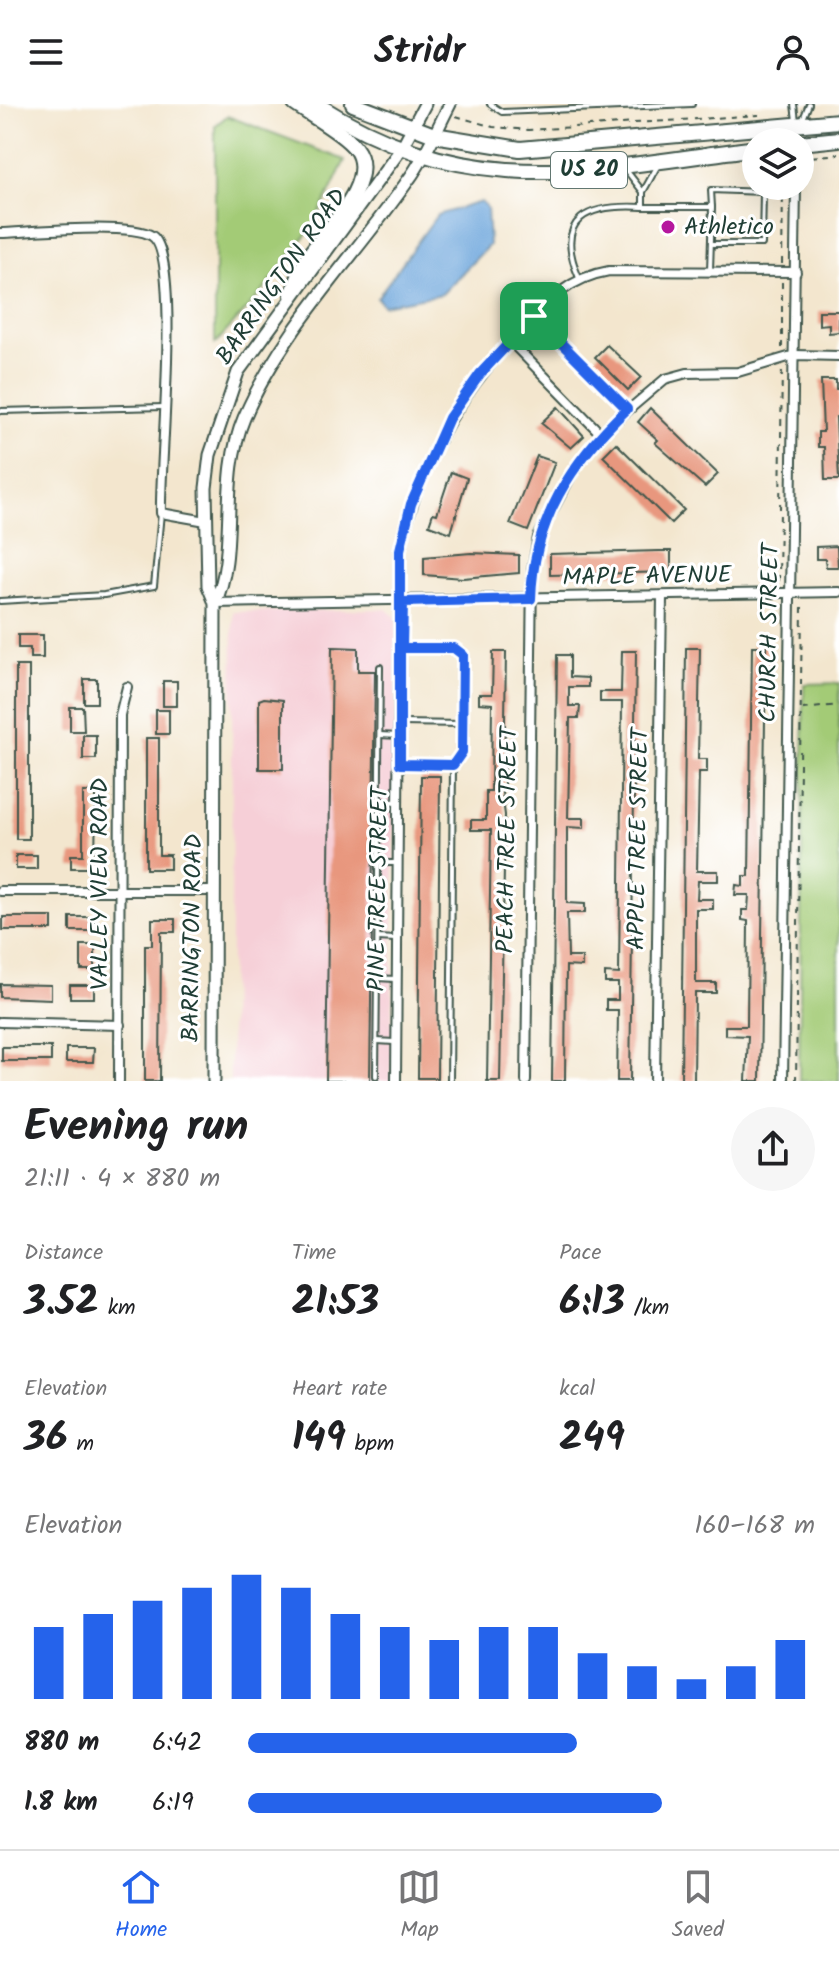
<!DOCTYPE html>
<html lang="en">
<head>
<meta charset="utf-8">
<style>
  body { margin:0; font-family:Kalam,sans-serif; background:#f6f6f6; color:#202124; height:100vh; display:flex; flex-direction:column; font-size:30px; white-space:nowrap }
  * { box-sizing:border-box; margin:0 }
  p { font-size:26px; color:#757577 }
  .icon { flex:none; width:44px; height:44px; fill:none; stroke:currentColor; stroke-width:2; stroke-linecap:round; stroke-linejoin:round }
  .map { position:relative; height:977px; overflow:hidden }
  .sheet { display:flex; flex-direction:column; background:#fff; flex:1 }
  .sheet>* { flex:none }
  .fabs { position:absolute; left:742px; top:24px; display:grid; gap:16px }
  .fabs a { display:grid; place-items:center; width:72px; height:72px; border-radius:50%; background:#fff; box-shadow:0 8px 32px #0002; font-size:40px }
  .pin { position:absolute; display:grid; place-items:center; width:68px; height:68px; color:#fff; margin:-34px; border-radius:16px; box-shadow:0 4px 12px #0006 }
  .round { display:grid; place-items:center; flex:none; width:84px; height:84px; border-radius:42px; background:#f6f6f6 }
  .summary { display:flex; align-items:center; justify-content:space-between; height:136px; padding:0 24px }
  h1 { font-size:44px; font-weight:800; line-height:60px }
  .stats { display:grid; grid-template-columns:repeat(3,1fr); gap:12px; height:136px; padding:8px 24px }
  .stats div { display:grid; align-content:center }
  .stats b { font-size:40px; font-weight:800 }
  .stats small { font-size:22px; font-weight:400 }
  .stats p { font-size:22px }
  .chart { height:224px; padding:16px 24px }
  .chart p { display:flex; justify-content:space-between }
  .chart svg { width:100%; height:144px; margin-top:8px; stroke:#2563eb; stroke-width:6 }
  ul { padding:0 24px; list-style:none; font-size:26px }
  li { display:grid; grid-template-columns:128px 96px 1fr; align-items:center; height:60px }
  li i { height:20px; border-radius:10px; background:#2563eb }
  header { display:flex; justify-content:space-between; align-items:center; height:104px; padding:0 24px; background:#fff; font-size:36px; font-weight:800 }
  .dock { display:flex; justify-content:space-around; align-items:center; height:112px; border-top:2px solid #e0e0e0; background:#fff; font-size:22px; color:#757577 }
  .dock a { display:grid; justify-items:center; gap:4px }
  .dock .current { color:#2563eb }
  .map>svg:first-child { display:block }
  .built { fill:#f6cfd7 }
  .green { fill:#a3cb76; stroke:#618455; stroke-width:2 }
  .water { fill:#6da6dc; stroke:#467288; stroke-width:2 }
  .building { fill:#e8977e }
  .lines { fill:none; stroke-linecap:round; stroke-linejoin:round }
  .service-casing { stroke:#3f564b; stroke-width:8 }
  .minor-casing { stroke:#3f564b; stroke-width:12 }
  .secondary-casing { stroke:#3f564b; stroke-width:15 }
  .trunk-casing { stroke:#3f564b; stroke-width:18 }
  .path { stroke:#3f564b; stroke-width:2; stroke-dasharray:6 6; stroke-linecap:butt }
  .service { stroke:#fff; stroke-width:4 }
  .minor { stroke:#fff; stroke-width:8 }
  .secondary { stroke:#fff; stroke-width:11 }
  .trunk { stroke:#fff; stroke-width:14 }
  .route-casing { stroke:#fff; stroke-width:16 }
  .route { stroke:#2563eb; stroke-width:10 }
  .poi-dot { fill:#b5179e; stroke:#fff; stroke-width:3 }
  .labels { text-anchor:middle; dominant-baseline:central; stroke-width:6; stroke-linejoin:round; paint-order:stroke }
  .shield { fill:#fff; stroke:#627771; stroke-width:2 }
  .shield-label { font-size:22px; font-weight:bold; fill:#1f3d34 }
  .poi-label { font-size:24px; fill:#1f3d34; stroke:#fff; text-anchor:start }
  .street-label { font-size:24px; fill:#1f3d34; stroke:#fff }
</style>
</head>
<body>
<header><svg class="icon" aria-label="menu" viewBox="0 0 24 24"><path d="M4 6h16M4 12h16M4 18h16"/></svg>Stridr<svg class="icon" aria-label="person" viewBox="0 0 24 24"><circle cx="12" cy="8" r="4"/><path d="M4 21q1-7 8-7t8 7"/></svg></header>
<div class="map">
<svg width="839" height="977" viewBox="0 0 839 977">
  <rect width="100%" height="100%" fill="#fff"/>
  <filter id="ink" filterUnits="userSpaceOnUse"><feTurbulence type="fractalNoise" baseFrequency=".0125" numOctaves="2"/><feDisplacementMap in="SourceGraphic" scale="16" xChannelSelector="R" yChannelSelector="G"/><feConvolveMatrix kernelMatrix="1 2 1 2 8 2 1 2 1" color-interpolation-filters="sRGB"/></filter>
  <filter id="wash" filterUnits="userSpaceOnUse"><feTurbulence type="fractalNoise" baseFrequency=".006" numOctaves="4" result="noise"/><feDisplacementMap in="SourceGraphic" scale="32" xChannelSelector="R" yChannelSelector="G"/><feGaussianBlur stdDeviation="1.8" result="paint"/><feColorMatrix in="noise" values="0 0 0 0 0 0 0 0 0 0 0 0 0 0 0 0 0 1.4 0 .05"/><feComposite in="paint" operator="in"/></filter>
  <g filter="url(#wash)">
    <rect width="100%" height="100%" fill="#f3e6ce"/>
    <path class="built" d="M 386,505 L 397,514 L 391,977 L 230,977 L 233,508 Z"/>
    <g class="green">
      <path d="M 227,12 L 345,56 L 315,119 L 264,186 L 215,240 L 215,22 Z"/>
      <path d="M 839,579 L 839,977 L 799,977 L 804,580 Z"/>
    </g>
    <path class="water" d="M 481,98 L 487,104 L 489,141 L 442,190 L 383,201 L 377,194 L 437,111 Z"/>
    <g id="blocks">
      <g class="building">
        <path d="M 819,207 L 839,207 L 839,228 L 829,229 L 829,220 L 819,221 Z"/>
        <path d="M 607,241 L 641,273 L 628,286 L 595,253 Z"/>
        <path d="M 821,276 L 836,276 L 836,285 L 839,285 L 839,313 L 836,313 L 839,376 L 825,376 L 824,343 L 818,343 L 818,328 L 823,328 Z"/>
        <path d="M 558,303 L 584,332 L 571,344 L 541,319 Z"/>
        <path d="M 650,304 L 718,370 L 705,383 L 655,339 L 658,336 L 638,318 Z"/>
        <path d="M 616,339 L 684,406 L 671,419 L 603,352 Z"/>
        <path d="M 537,352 L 555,358 L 528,427 L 510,420 Z"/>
        <path d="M 451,368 L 467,374 L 451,429 L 429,421 L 433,409 L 437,410 Z"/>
        <path d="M 837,442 L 838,463 L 826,463 L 825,455 L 816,455 L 816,443 Z"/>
        <path d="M 659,447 L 671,447 L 671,468 L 550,471 L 550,450 Z"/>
        <path d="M 471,449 L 519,451 L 519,469 L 463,474 L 424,471 L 424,453 Z"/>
        <path d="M 18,531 L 43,531 L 43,554 L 30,554 L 30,544 L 18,544 Z"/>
        <path d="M 752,542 L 766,542 L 760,977 L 746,977 L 748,932 L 725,931 L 725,922 L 747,922 L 748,817 L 742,816 L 742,806 L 748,806 L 749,791 L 735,791 L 736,781 L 743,782 L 743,772 L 749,772 Z"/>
        <path d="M 332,543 L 358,544 L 358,567 L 375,567 L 370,977 L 326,977 Z"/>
        <path d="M 686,544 L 700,544 L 698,655 L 707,655 L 707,668 L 699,668 L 697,767 L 718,767 L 718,777 L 698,777 L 697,795 L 713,795 L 713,805 L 696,805 L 696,879 L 716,879 L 716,889 L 695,889 L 694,977 L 681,977 Z"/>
        <path d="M 622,547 L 636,547 L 630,977 L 617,977 L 618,906 L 606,906 L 606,896 L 618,896 L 618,879 L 605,879 L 605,869 L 619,870 L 622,598 L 600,598 L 600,588 L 621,588 Z"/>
        <path d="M 493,548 L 506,548 L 504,682 L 501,682 L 505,711 L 500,977 L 487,977 L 491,726 L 471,726 L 471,716 L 486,716 L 486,687 L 491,687 L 492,600 L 479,599 L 479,590 L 492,590 Z"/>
        <path d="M 557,551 L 570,551 L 570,573 L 588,574 L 588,583 L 569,583 L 569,602 L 580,602 L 579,614 L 570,614 L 568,714 L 584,714 L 584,724 L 567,723 L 567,799 L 585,800 L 585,809 L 567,809 L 568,853 L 582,853 L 582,863 L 566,862 L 565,977 L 552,977 Z"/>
        <rect x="16" y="562" width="13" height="173"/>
        <rect x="84" y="575" width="13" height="24"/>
        <rect x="163" y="577" width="14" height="25"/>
        <path d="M 264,594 L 283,596 L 283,665 L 259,665 L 259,596 Z"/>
        <path d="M 70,603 L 83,603 L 84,627 L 70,627 Z"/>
        <rect x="156" y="606" width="13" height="24"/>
        <rect x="83" y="631" width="13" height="24"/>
        <path d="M 146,634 L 159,634 L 159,751 L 170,751 L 170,765 L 146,765 Z"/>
        <path d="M 421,672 L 440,672 L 437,974 L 418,974 Z"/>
        <path d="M 83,688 L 96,688 L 95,764 L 71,764 L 71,751 L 83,751 Z"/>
        <rect x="16" y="751" width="21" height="14"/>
        <rect x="3" y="813" width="49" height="13"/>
        <rect x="70" y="813" width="24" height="14"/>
        <path d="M 152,815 L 175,815 L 175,828 L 161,828 L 160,977 L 145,977 L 145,841 L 152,841 Z"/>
        <rect x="81" y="841" width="14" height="25"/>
        <path d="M 0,880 L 51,881 L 51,895 L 0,893 Z"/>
        <rect x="70" y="881" width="24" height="13"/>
        <rect x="2" y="943" width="49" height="14"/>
        <path d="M 66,944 L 94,944 L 93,958 L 66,958 Z"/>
      </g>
    </g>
  </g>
  <g filter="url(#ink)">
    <use href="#blocks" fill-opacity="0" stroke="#3f564b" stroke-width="2"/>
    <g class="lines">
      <defs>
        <g id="service">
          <path d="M 490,0 L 502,8 L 692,0"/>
          <path d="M 794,0 L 796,17"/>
          <path d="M 803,15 L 809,0"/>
          <path d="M 626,66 L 643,88 L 658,61"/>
          <path d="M 643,103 L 712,103 L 710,167"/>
          <path d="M 711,140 L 762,140 L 763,88 L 711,86 L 712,103"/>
          <path d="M 579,174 C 553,113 588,100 643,103 L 643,88"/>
          <path d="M 0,307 L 164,303"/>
          <path d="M 0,497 L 104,491 L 154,482 L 161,409"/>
          <path d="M 402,544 L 454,544 L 463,551 L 462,648 L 453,661 L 450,977"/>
          <path d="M 402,619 L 462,620"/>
          <path d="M 380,631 L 399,632"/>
          <path d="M 400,660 L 453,661"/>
          <path d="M 379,697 L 397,698"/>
          <path d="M 379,759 L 396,759"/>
          <path d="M 378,834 L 395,835"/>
          <path d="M 377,874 L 395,875"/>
          <path d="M 377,937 L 394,938"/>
          <path d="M 376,972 L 380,563"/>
        </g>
        <g id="minor">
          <path d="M 0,129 C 30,128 131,118 152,132 C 182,151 159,365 161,409 L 206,417"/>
          <path d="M 534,212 L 627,305"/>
          <path d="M 510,237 L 601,330"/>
          <path d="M 215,499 L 839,488"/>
          <path d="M 0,787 L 214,787"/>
          <path d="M 0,918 L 120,921"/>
          <path d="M 119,977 L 120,611 L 127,583"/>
          <path d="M 396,977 L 400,446 C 421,356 457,294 519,228 C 547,198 568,174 609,167 L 796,168"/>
          <path d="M 526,977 L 532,466 L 538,433 L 576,363 L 605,326 L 665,275 L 687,269 L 738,268 L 795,251 L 839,252"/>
          <path d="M 655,977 L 662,493"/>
          <path d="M 783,977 L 796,82"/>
        </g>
        <g id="secondary">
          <path d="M 215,499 C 239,447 218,376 244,314 C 282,225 354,154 409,75 C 426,52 437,25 450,0"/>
          <path d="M 214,977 L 215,499 L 208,482 L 206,384 L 210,351 L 238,268 L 401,45 L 425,0"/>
        </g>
        <g id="trunk">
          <path d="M 316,0 C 470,98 588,66 756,44"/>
          <path d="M 353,0 L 434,31 L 520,45 L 839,17"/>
          <path d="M 800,39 L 839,35"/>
          <path d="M 292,191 C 297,180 300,167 306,156 C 322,130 381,77 355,44 C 344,29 312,12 295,0"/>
        </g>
      </defs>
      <use href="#service" class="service-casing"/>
      <use href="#minor" class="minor-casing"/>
      <use href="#secondary" class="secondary-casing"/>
      <use href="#trunk" class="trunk-casing"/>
      <g class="path">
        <path d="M 456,12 L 493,23 L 528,26 L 759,11"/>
        <path d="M 800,54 L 839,50"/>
        <path d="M 782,160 L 783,82"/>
        <path d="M 782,178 L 782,244"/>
        <path d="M 779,477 L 782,262"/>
        <path d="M 803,605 L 839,601"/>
        <path d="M 796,977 L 802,502"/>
      </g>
      <use href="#service" class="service"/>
      <use href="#minor" class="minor"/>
      <use href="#secondary" class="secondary"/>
      <use href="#trunk" class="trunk"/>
    </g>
  </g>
  <g class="lines" filter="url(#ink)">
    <defs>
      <path id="route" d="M 534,212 L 480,270 L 449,314 L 411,400 L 400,446 L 400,660 L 453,661 L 462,648 L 463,551 L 454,544 L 402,544 L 403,498 L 531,495 C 533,417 571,358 627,305 L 534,212"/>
    </defs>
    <use href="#route" class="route-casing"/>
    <use href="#route" class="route"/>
  </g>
  <circle class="poi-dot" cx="668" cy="123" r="8"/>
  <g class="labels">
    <rect class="shield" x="551" y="48" width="76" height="36" rx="6"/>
    <g class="shield-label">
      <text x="589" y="66">US 20</text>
    </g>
    <g class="poi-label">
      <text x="684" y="123">Athletico</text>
    </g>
    <g class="street-label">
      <text transform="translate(282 173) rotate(-55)">BARRINGTON ROAD</text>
      <text transform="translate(647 473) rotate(-1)">MAPLE AVENUE</text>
      <text transform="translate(770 529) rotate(-89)">CHURCH STREET</text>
      <text transform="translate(639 735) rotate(-89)">APPLE TREE STREET</text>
      <text transform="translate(508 736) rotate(-89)">PEACH TREE STREET</text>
      <text transform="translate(100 780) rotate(-90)">VALLEY VIEW ROAD</text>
      <text transform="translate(379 785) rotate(-89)">PINE TREE STREET</text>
      <text transform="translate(193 834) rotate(-89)">BARRINGTON ROAD</text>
    </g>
  </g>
</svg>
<div class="fabs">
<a><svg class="icon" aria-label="layers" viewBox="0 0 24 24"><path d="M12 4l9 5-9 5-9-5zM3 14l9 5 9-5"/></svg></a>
</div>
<div class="pin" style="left:534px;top:212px;background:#1e9e55"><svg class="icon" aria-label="arrive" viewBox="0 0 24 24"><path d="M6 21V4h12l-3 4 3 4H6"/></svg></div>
</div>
<section class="sheet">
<div class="summary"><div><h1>Evening run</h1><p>21:11 · 4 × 880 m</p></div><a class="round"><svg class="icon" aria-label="share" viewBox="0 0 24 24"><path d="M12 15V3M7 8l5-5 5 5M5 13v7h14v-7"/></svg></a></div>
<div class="stats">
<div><p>Distance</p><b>3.52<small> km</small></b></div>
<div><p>Time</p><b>21:53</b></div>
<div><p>Pace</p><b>6:13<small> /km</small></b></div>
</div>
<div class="stats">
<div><p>Elevation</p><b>36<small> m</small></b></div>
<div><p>Heart rate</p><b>149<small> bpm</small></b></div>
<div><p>kcal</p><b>249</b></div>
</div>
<div class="chart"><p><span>Elevation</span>160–168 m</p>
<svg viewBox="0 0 160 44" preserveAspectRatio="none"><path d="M5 44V22M15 44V18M25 44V14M35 44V10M45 44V6M55 44V10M65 44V18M75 44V22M85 44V26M95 44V22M105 44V22M115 44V30M125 44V34M135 44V38M145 44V34M155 44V26"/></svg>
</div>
<ul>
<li><b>880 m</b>6:42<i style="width:58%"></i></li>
<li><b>1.8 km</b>6:19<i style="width:73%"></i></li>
</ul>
</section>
<nav class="dock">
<a class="current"><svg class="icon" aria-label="home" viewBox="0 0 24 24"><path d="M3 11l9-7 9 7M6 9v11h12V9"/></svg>Home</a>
<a><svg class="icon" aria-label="map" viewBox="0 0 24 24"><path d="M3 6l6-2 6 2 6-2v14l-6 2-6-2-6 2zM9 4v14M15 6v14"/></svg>Map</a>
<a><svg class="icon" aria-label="saved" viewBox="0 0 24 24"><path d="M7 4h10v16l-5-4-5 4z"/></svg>Saved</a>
</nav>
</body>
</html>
